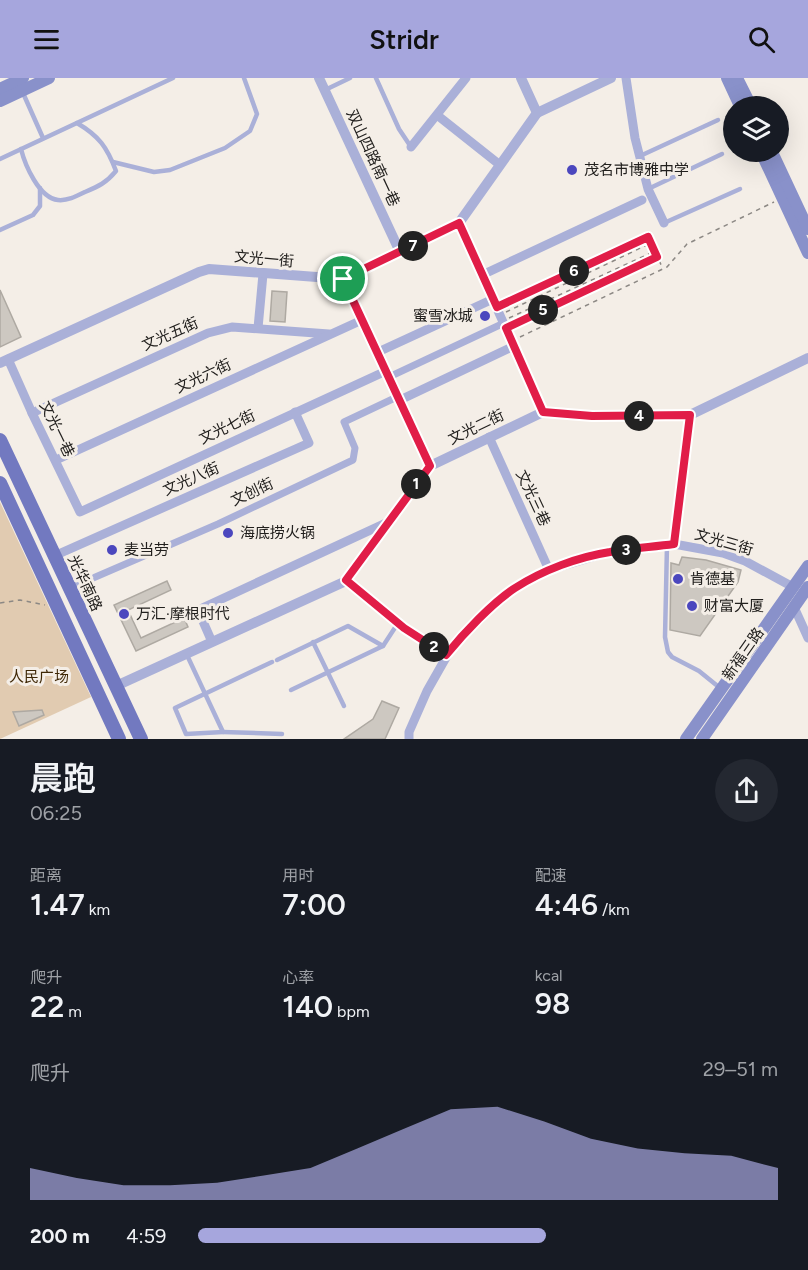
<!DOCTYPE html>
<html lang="zh">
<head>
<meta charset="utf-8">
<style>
  body { margin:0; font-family:Figtree,"Noto Sans SC",sans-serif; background:#242831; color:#f1f3f6; height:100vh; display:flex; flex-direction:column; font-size:22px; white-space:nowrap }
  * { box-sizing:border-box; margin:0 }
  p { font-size:20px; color:#9ea1a6 }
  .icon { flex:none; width:33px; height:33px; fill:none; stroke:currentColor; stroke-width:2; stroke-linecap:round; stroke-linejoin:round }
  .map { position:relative; height:661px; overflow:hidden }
  .drawer { display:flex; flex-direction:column; background:#171b24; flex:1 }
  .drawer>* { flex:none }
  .controls { position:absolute; left:723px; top:18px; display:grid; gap:12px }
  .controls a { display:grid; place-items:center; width:66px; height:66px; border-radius:50%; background:#171b24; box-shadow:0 6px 24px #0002; font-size:30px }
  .pin { position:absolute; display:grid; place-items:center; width:51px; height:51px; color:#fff; margin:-26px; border:3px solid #fff; border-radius:50%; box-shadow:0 2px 6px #0007 }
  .km { position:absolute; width:30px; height:30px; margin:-15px; border-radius:50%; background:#222; color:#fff; font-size:16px; line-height:30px; text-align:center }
  .round { display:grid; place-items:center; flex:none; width:63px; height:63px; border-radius:32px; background:#242831 }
  .headline { display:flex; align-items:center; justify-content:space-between; height:102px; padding:0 30px }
  h1 { font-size:33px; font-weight:600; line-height:45px }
  .figures { display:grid; grid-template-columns:repeat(3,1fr); gap:9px; height:102px; padding:6px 30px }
  .figures div { display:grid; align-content:center }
  .figures b { font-size:30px; font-weight:600 }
  .figures small { font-size:16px; font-weight:400 }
  .figures p { font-size:16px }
  .chart { height:168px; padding:12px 30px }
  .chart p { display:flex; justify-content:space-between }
  .chart svg { width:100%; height:108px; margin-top:6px; fill:#a6a6dd; opacity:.7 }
  ul { padding:0 30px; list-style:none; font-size:20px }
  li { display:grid; grid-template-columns:96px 72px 1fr; align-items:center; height:45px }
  li i { height:15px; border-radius:8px; background:#a6a6dd }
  header { display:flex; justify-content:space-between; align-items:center; height:78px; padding:0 30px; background:#a6a6dd; color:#111; font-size:27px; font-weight:600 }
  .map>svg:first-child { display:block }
  .green { fill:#e1cbb1 }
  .building { fill:#cdc8c1; stroke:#aea9a2; stroke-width:1.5 }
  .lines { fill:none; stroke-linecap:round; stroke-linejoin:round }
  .path { stroke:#8c8884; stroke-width:1.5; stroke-dasharray:4.5 4.5; stroke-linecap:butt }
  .service { stroke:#aab0d8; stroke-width:4.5 }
  .pedestrian { stroke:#aab0d8; stroke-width:7 }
  .minor { stroke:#aab0d8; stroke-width:9 }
  .tertiary { stroke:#aab0d8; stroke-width:10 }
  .secondary { stroke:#8991ca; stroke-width:12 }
  .primary { stroke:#7279c0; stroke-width:14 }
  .route-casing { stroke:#fff; stroke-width:12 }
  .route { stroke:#e11d48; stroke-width:8 }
  .poi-dot { fill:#4b47be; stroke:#f4eee7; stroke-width:2 }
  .labels { text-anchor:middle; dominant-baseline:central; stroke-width:6; stroke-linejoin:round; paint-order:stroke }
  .street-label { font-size:15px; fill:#22201e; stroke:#f4eee7 }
  .poi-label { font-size:15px; fill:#22201e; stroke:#f4eee7; text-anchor:start }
  .park-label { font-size:15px; fill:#3e2705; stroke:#f4eee7 }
</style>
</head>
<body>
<header><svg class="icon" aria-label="menu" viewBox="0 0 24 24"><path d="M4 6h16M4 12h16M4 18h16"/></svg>Stridr<svg class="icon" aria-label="search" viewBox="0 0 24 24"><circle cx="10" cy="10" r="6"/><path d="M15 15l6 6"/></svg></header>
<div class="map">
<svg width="808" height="661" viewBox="0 0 808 661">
  <rect width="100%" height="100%" fill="#f4eee7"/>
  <path class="green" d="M 0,424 L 91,619 L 0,661 Z"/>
  <g class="building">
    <path d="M 0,212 L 21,259 L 0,269 Z"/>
    <path d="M 272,213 L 287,214 L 285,244 L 270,243 Z"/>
    <path d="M 682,479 L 706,482 L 741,492 L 738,504 L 700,558 L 670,552 L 671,485 L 679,487 Z"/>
    <path d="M 167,503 L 171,512 L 128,532 L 141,560 L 184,540 L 188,549 L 136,573 L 114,527 Z"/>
    <path d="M 382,623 L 399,630 L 385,661 L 344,661 L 373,641 Z"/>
    <path d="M 42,632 L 44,637 L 19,648 L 13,634 Z"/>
  </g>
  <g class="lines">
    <g class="path">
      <path d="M 503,226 L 648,159 L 651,165"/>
      <path d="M 506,234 L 651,165 L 655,173"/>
      <path d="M 509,240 L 655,173 L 662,189"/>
      <path d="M 512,247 L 657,179"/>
      <path d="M 520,259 L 667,189 L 687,166 L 774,124"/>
      <path d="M 0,525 L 20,522 L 45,527"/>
    </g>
    <g class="service">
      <path d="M 376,0 L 399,51 L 411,69"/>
      <path d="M 325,12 L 350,0"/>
      <path d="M 23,15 L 43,60"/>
      <path d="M 21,71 C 25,87 39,120 58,122 C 68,123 77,118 85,114 C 99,108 106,105 116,93 C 107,69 99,58 77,45"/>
      <path d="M 640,78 L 718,42"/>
      <path d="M 0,81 L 173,0"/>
      <path d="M 113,84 L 154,94 L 170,92 L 225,70 L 250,53 L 257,36 L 244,0"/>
      <path d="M 648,111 L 722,76"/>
      <path d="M 664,145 L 740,111"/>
      <path d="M 0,152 L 33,137 L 40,128 L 40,110"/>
      <path d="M 667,467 L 665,559 L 668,574 L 672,579 L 699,593 L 720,610"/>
      <path d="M 313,564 L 344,628"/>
      <path d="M 186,575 L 223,654 L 186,656 L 175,630 L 272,584"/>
      <path d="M 277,582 L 348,548 L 383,568 L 398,545"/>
      <path d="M 291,612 L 383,568"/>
      <path d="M 223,654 L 282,656"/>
    </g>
    <g class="pedestrian">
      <path d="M 389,299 L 504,245"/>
      <path d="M 70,510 L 218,446 L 353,382 L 355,370 L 344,344 L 399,318"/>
    </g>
    <g class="minor">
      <path d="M 626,0 L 635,60 L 648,111 L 664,145"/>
      <path d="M 437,37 L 500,87"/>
      <path d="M 411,69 L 466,0"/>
      <path d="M 459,145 L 543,334"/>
      <path d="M 482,197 L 642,122"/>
      <path d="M 343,201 L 430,388"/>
      <path d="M 258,250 L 263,196"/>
      <path d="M 378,274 L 493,221"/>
      <path d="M 8,281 L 32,335 L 80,434 L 386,293"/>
      <path d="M 400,322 L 514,268"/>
      <path d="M 32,335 L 208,255 L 232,249 L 329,256"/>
      <path d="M 489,359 L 549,492"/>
      <path d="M 56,382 L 362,242"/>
      <path d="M 674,466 L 690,337"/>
      <path d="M 54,478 L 309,365 L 295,334"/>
      <path d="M 346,503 L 404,550 L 446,577"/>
      <path d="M 794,529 L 808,560"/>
      <path d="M 212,564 L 198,532 L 388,444"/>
      <path d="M 409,661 L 409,654 L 427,613 L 452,569 L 489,532 L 515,510 L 549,492 L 609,474 L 674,466 L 723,475 L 745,483 L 793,509"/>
    </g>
    <g class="tertiary">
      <path d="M 319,0 L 400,174"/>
      <path d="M 521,0 L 537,35"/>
      <path d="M 0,285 L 199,194 L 209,191 L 343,201 L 459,145 L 537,35 L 611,0"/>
      <path d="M 116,608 L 346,503 L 430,388 L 543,334 L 592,338 L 690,337 L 808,280"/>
    </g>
    <g class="secondary">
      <path d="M 727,0 L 740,28"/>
      <path d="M 737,0 L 751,28"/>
      <path d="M 0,11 L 23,0"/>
      <path d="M 0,23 L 49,0"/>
      <path d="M 761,74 L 808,175"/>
      <path d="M 772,74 L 808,151"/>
      <path d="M 686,661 L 808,488"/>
      <path d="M 702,661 L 808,509"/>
    </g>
    <g class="primary">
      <path d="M 0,362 L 141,661"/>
      <path d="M 0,405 L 119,661"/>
    </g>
  </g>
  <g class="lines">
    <defs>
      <path id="route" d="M 459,145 L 497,229 L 648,159 L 657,179 L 506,250 L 543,334 L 592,338 L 690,337 L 674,466 C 653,469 631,470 610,474 C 578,479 543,492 515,510 C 492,525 464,555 446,577 L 404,550 L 346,502 L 430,388 L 343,201 Z"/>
    </defs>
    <use href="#route" class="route-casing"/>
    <use href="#route" class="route"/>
  </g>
  <g class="poi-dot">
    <circle cx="572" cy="92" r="6"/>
    <circle cx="485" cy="238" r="6"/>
    <circle cx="228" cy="455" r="6"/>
    <circle cx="112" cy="472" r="6"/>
    <circle cx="678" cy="501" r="6"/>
    <circle cx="692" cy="528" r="6"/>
    <circle cx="124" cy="536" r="6"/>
  </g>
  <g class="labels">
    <g class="street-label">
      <text transform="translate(373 80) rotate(65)">双山四路南一巷</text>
      <text transform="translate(264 181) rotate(5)">文光一街</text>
      <text transform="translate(170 256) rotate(-24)">文光五街</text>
      <text transform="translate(203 298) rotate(-25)">文光六街</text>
      <text transform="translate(227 349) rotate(-25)">文光七街</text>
      <text transform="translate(476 349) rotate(-26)">文光二街</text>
      <text transform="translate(57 351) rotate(64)">文光一巷</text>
      <text transform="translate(191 401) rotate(-24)">文光八街</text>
      <text transform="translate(252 414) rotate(-25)">文创街</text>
      <text transform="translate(533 420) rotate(65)">文光三巷</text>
      <text transform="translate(724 464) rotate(16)">文光三街</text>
      <text transform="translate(85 505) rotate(65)">光华南路</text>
      <text transform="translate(743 576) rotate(-55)">新福三路</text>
    </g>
    <g class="poi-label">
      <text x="584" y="92">茂名市博雅中学</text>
      <text x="473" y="238" text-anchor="end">蜜雪冰城</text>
      <text x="240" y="455">海底捞火锅</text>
      <text x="124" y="472">麦当劳</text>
      <text x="690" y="501">肯德基</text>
      <text x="704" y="528">财富大厦</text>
      <text x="136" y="536">万汇·摩根时代</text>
    </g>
    <g class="park-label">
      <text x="39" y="599">人民广场</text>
    </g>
  </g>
</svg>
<div class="controls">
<a><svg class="icon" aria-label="layers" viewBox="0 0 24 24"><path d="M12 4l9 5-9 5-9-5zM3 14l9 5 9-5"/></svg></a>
</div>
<div class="pin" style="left:343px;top:201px;background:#1e9e55"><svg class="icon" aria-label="arrive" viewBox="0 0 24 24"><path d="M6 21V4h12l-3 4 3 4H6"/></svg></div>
<b class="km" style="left:416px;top:406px">1</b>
<b class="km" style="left:434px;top:569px">2</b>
<b class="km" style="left:626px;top:472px">3</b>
<b class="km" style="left:639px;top:338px">4</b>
<b class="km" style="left:543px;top:232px">5</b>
<b class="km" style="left:574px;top:193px">6</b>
<b class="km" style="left:413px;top:168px">7</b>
</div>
<section class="drawer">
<div class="headline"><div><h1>晨跑</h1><p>06:25</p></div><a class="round"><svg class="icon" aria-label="share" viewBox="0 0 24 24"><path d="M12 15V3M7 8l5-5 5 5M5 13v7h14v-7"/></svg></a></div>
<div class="figures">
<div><p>距离</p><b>1.47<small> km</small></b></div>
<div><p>用时</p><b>7:00</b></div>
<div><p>配速</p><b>4:46<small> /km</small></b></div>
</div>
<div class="figures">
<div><p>爬升</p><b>22<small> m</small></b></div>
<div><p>心率</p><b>140<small> bpm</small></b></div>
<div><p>kcal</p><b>98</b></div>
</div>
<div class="chart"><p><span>爬升</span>29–51 m</p>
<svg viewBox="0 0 160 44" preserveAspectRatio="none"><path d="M0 44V31L10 35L20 38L30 38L40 37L50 34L60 31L70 23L80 15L90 7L100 6L110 12L120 19L130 23L140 25L150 26L160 31V44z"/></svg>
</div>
<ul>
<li><b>200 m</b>4:59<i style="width:60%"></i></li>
</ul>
</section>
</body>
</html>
